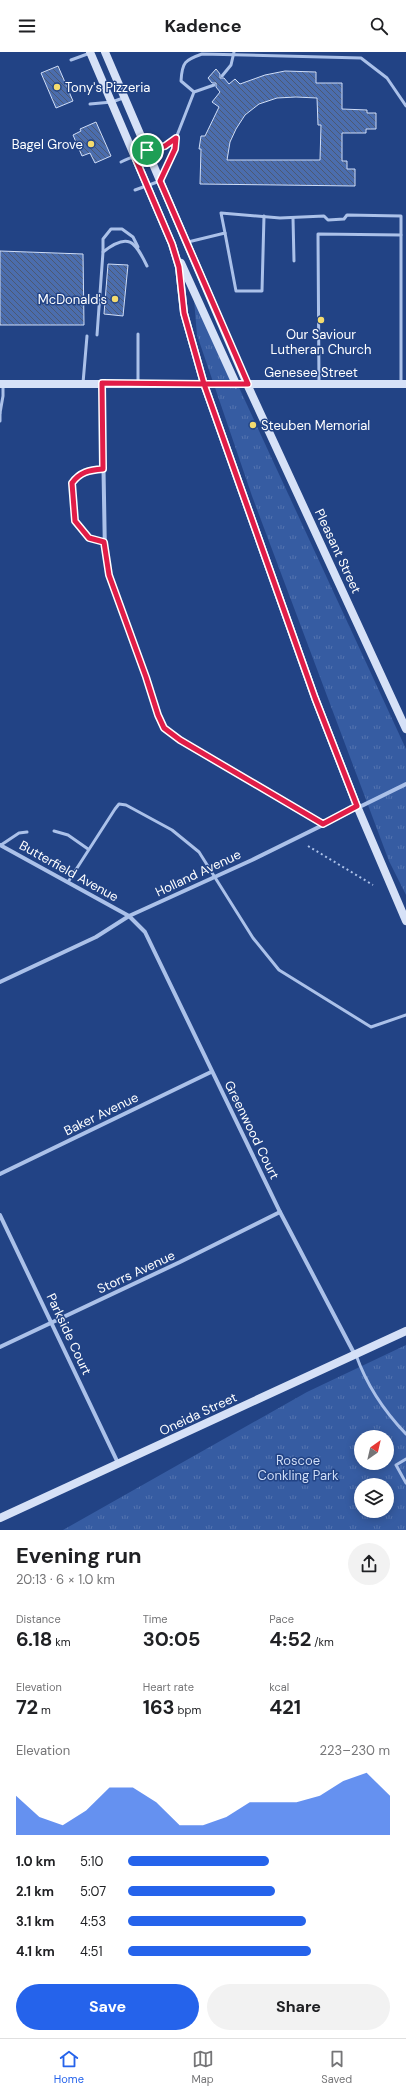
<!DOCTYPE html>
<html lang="en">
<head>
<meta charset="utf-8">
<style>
  body { margin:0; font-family:"DM Sans",sans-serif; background:#f2f2f2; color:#202124; height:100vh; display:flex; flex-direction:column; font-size:15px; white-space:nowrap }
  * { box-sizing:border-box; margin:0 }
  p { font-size:13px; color:#757577 }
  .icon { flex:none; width:22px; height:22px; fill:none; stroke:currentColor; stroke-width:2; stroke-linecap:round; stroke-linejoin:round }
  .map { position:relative; height:1478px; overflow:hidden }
  .sheet { display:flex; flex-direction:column; background:#fff; flex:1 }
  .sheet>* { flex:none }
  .needle { width:26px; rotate:34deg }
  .fabs { position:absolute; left:354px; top:1378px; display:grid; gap:8px }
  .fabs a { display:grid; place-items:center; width:40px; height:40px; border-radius:50%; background:#fff; box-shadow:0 2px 10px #0003; font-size:20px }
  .pin { position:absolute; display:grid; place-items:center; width:34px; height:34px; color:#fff; margin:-17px; border:2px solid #fff; border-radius:50%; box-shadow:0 1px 4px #0007 }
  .round { display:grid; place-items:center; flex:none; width:42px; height:42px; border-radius:21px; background:#f2f2f2 }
  .headline { display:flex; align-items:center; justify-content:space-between; height:68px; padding:0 16px }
  h1 { font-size:22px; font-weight:700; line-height:30px }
  .figures { display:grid; grid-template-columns:repeat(3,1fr); gap:6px; height:68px; padding:4px 16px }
  .figures div { display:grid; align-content:center }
  .figures b { font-size:20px; font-weight:700 }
  .figures small { font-size:11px; font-weight:400 }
  .figures p { font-size:11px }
  .chart { height:112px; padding:8px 16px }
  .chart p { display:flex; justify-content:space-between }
  .chart svg { width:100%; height:72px; margin-top:4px; fill:#2563eb; opacity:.7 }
  .primary-button { display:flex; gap:8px; margin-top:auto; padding:8px 16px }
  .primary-button a { flex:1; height:46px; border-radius:24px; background:#2563eb; color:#fff; font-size:16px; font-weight:700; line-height:46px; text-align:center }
  .primary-button a+a { background:#f2f2f2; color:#202124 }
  ul { padding:0 16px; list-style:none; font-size:13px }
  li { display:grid; grid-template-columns:64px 48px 1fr; align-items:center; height:30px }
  li i { height:10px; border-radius:5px; background:#2563eb }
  header { display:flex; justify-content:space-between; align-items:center; height:52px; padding:0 16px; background:#fff; font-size:18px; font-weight:700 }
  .dock { display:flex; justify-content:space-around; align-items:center; height:56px; border-top:1px solid #e0e0e0; background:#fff; font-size:11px; color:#757577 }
  .dock a { display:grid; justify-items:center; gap:2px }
  .dock .active { color:#2563eb }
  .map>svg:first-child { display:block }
  .grass { fill:url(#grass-tufts); fill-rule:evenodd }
  .building { fill:url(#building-back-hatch); stroke:#cfddf7; fill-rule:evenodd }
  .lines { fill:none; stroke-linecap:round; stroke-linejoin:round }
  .path { stroke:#abc1e9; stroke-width:2; stroke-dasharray:2 3; stroke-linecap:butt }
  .lane { stroke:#abc1e9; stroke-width:3 }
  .street { stroke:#abc1e9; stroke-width:4 }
  .secondary { stroke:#d6e1f7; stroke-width:8 }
  .route-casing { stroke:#fff; stroke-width:8 }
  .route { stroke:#e11d48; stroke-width:5 }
  .poi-dot { fill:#f4db6e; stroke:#224385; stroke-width:1.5 }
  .labels { text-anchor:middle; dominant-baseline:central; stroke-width:3; stroke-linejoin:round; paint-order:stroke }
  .poi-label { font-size:13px; fill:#fff; stroke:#224385; text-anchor:start }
  .street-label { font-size:13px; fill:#fff; stroke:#224385 }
  .park-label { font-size:13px; fill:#cfddf7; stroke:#224385 }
</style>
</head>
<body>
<header><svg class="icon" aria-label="menu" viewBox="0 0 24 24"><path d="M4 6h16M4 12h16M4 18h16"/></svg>Kadence<svg class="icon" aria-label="search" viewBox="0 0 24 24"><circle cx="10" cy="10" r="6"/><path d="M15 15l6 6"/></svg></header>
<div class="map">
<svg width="406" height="1478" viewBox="0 0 406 1478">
  <defs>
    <pattern id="grass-tufts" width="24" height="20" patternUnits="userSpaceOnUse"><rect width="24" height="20" fill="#365ca2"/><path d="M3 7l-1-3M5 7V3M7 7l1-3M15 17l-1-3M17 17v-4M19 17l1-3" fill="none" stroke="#5474b0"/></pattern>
    <pattern id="building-back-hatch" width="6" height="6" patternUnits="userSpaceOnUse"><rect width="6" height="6" fill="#4b6dad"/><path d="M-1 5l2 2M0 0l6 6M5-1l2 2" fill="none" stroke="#4c5973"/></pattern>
  </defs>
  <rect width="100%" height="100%" fill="#224385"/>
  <g class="grass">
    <path d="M 193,236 L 406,697 L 406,843 L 389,809 L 252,444 L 197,283 Z"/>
    <path d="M 406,1293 L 406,1478 L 63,1478 L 307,1340 ZM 361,1385 L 387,1385 L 387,1411 L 361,1411 ZM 361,1433 L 387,1433 L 387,1459 L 361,1459 Z"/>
  </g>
  <g class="building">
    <path d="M 58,14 L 73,49 L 56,56 L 41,21 Z"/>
    <path d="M 216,17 L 220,22 L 220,26 L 224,26 L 229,32 L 235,27 L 240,32 L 265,23 L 285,19 L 316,20 L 316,31 L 342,31 L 342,57 L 367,58 L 367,61 L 376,61 L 376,77 L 366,77 L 366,81 L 342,81 L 342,109 L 347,109 L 347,117 L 355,117 L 355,134 L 200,132 L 201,97 L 199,97 L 201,84 L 205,84 L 219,55 L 212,50 L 220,40 L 216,35 L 216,31 L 212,31 L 208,26 ZM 296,45 L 317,46 L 318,73 L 321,73 L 320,108 L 227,108 L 230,90 L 236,77 L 245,63 L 259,52 L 277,46 Z"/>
    <path d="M 96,70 L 111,104 L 95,111 L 90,101 L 82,104 L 73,83 L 81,79 L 80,77 Z"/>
    <path d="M 0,199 L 83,202 L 84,273 L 0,273 Z"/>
    <path d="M 108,212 L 128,213 L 123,264 L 104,262 Z"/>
  </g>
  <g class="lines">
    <path class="path" d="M 308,794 L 373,833"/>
    <g class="lane">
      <path d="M 71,8 L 90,1"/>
      <path d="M 222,24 L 231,13 L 234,0"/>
      <path d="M 194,40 L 181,29 C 182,10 185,8 202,2 L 361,6 L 387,26 L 406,54"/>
      <path d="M 90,52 L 112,50 L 123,46"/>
      <path d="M 121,110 C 139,101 160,98 176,86"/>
      <path d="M 135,138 L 160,129 L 175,97 L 176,86 L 194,40 L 214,33"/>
      <path d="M 293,166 L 294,209"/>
      <path d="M 225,181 L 236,239 L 262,239 L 264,164"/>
      <path d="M 188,190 L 225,181 L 221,161 L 280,166 L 324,164 L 328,168 L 344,167 L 347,163 L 401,164 L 401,332"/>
      <path d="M 103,200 L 103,187 L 111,177 L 122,177 L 133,185 L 138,195"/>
      <path d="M 97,283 L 103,200 C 128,180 135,189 147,214"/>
      <path d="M 138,330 L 138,282"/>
      <path d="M 83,331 L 87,284"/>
      <path d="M 319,332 L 318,182 L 401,183"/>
      <path d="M 0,361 L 3,344 L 3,333"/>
      <path d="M 0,369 L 0,361"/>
      <path d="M 103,417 C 89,418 80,420 72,431 L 75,469 L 89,486 L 104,490"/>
      <path d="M 54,779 L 68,783 L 88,797"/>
      <path d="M 1,793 L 19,781 L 27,780"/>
      <path d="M 68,830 L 115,757 L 119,752 L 126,753 L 172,778 L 199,800 L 253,886 L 279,918 L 371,975 L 406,963"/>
      <path d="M 356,1303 C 367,1334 383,1358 406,1382"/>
      <path d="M 406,1407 L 396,1413 L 406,1431"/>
    </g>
    <g class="street">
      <path d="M 102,331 L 105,503 L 109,523 L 146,625 L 158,663 L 164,676 L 179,688 L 323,772"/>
      <path d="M 0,793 L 129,864 L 145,880 L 280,1160 L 355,1303"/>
      <path d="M 0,930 L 96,885 L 129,864 L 252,808 L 406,732"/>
      <path d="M 0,1122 L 211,1020"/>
      <path d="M 0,1163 L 118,1411"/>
      <path d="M 0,1295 L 180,1210 L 280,1160"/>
    </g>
    <g class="secondary">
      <path d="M 90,0 L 172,192 L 179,215 L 184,261 L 204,332 L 315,646 L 357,754 L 406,869"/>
      <path d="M 105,0 L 247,332 L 406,677"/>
      <path d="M 181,211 L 236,332"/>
      <path d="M 0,332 L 406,332"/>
      <path d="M 0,1466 L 406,1279"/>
    </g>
  </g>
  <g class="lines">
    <defs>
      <path id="route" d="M 147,98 L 134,103 L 172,192 L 179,215 L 184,261 L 204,332 L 102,331 L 103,417 C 89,418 80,420 72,431 L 75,469 L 89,486 L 104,490 L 109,523 L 146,625 L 158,663 L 164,676 L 180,688 L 323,772 L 357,754 L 315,646 L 204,332 L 248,332 L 160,129 L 175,97 L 176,86 L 165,94 L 147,98"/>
    </defs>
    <use href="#route" class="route-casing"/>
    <use href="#route" class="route"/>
  </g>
  <g class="poi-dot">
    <circle cx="57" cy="35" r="4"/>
    <circle cx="91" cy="92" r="4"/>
    <circle cx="115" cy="247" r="4"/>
    <circle cx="321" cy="268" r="4"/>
    <circle cx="253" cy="373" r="4"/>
  </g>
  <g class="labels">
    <g class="poi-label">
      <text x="65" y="35">Tony's Pizzeria</text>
      <text x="83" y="92" text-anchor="end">Bagel Grove</text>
      <text x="107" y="247" text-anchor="end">McDonald's</text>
      <text x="321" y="282" text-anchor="middle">Our Saviour<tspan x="321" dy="15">Lutheran Church</tspan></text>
      <text x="261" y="373">Steuben Memorial</text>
    </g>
    <g class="street-label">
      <text x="311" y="320">Genesee Street</text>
      <text transform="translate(338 499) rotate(65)">Pleasant Street</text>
      <text transform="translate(69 819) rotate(29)">Butterfield Avenue</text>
      <text transform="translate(198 821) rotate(-25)">Holland Avenue</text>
      <text transform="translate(101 1062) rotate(-26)">Baker Avenue</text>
      <text transform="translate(252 1078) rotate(64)">Greenwood Court</text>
      <text transform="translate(136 1220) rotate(-25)">Storrs Avenue</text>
      <text transform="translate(69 1282) rotate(65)">Parkside Court</text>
      <text transform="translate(198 1362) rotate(-25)">Oneida Street</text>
    </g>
    <g class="park-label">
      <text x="298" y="1408">Roscoe<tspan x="298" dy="15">Conkling Park</tspan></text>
    </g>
  </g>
</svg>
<div class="fabs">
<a><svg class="needle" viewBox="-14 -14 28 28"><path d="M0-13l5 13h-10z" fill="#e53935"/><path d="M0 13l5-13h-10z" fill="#757577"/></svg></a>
<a><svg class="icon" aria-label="layers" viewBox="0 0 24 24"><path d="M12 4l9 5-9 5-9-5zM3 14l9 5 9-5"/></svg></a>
</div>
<div class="pin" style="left:147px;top:98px;background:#1e9e55"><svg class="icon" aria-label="arrive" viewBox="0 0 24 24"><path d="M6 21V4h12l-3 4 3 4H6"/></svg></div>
</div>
<section class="sheet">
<div class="headline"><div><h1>Evening run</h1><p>20:13 · 6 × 1.0 km</p></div><a class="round"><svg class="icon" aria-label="share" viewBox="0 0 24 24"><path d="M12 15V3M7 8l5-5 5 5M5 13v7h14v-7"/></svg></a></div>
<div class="figures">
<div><p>Distance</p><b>6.18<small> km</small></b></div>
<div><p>Time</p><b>30:05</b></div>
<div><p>Pace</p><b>4:52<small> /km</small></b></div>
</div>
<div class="figures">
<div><p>Elevation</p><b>72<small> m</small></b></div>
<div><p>Heart rate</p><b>163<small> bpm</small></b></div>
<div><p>kcal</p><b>421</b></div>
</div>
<div class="chart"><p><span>Elevation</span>223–230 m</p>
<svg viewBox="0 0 160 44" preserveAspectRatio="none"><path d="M0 44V20L10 33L20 38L30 29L40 15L50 15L60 24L70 38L80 38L90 33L100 24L110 24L120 24L130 20L140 11L150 6L160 20V44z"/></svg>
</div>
<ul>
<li><b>1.0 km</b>5:10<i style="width:54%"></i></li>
<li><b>2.1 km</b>5:07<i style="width:56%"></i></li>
<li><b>3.1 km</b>4:53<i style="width:68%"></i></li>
<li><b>4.1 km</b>4:51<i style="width:70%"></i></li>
</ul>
<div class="primary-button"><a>Save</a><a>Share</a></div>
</section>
<nav class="dock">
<a class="active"><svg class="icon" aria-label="home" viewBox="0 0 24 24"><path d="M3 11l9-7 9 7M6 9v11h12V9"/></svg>Home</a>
<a><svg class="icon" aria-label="map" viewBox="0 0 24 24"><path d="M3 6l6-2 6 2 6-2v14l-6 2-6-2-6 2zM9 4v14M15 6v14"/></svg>Map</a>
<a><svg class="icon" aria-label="saved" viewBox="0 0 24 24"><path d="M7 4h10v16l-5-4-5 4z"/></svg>Saved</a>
</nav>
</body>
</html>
